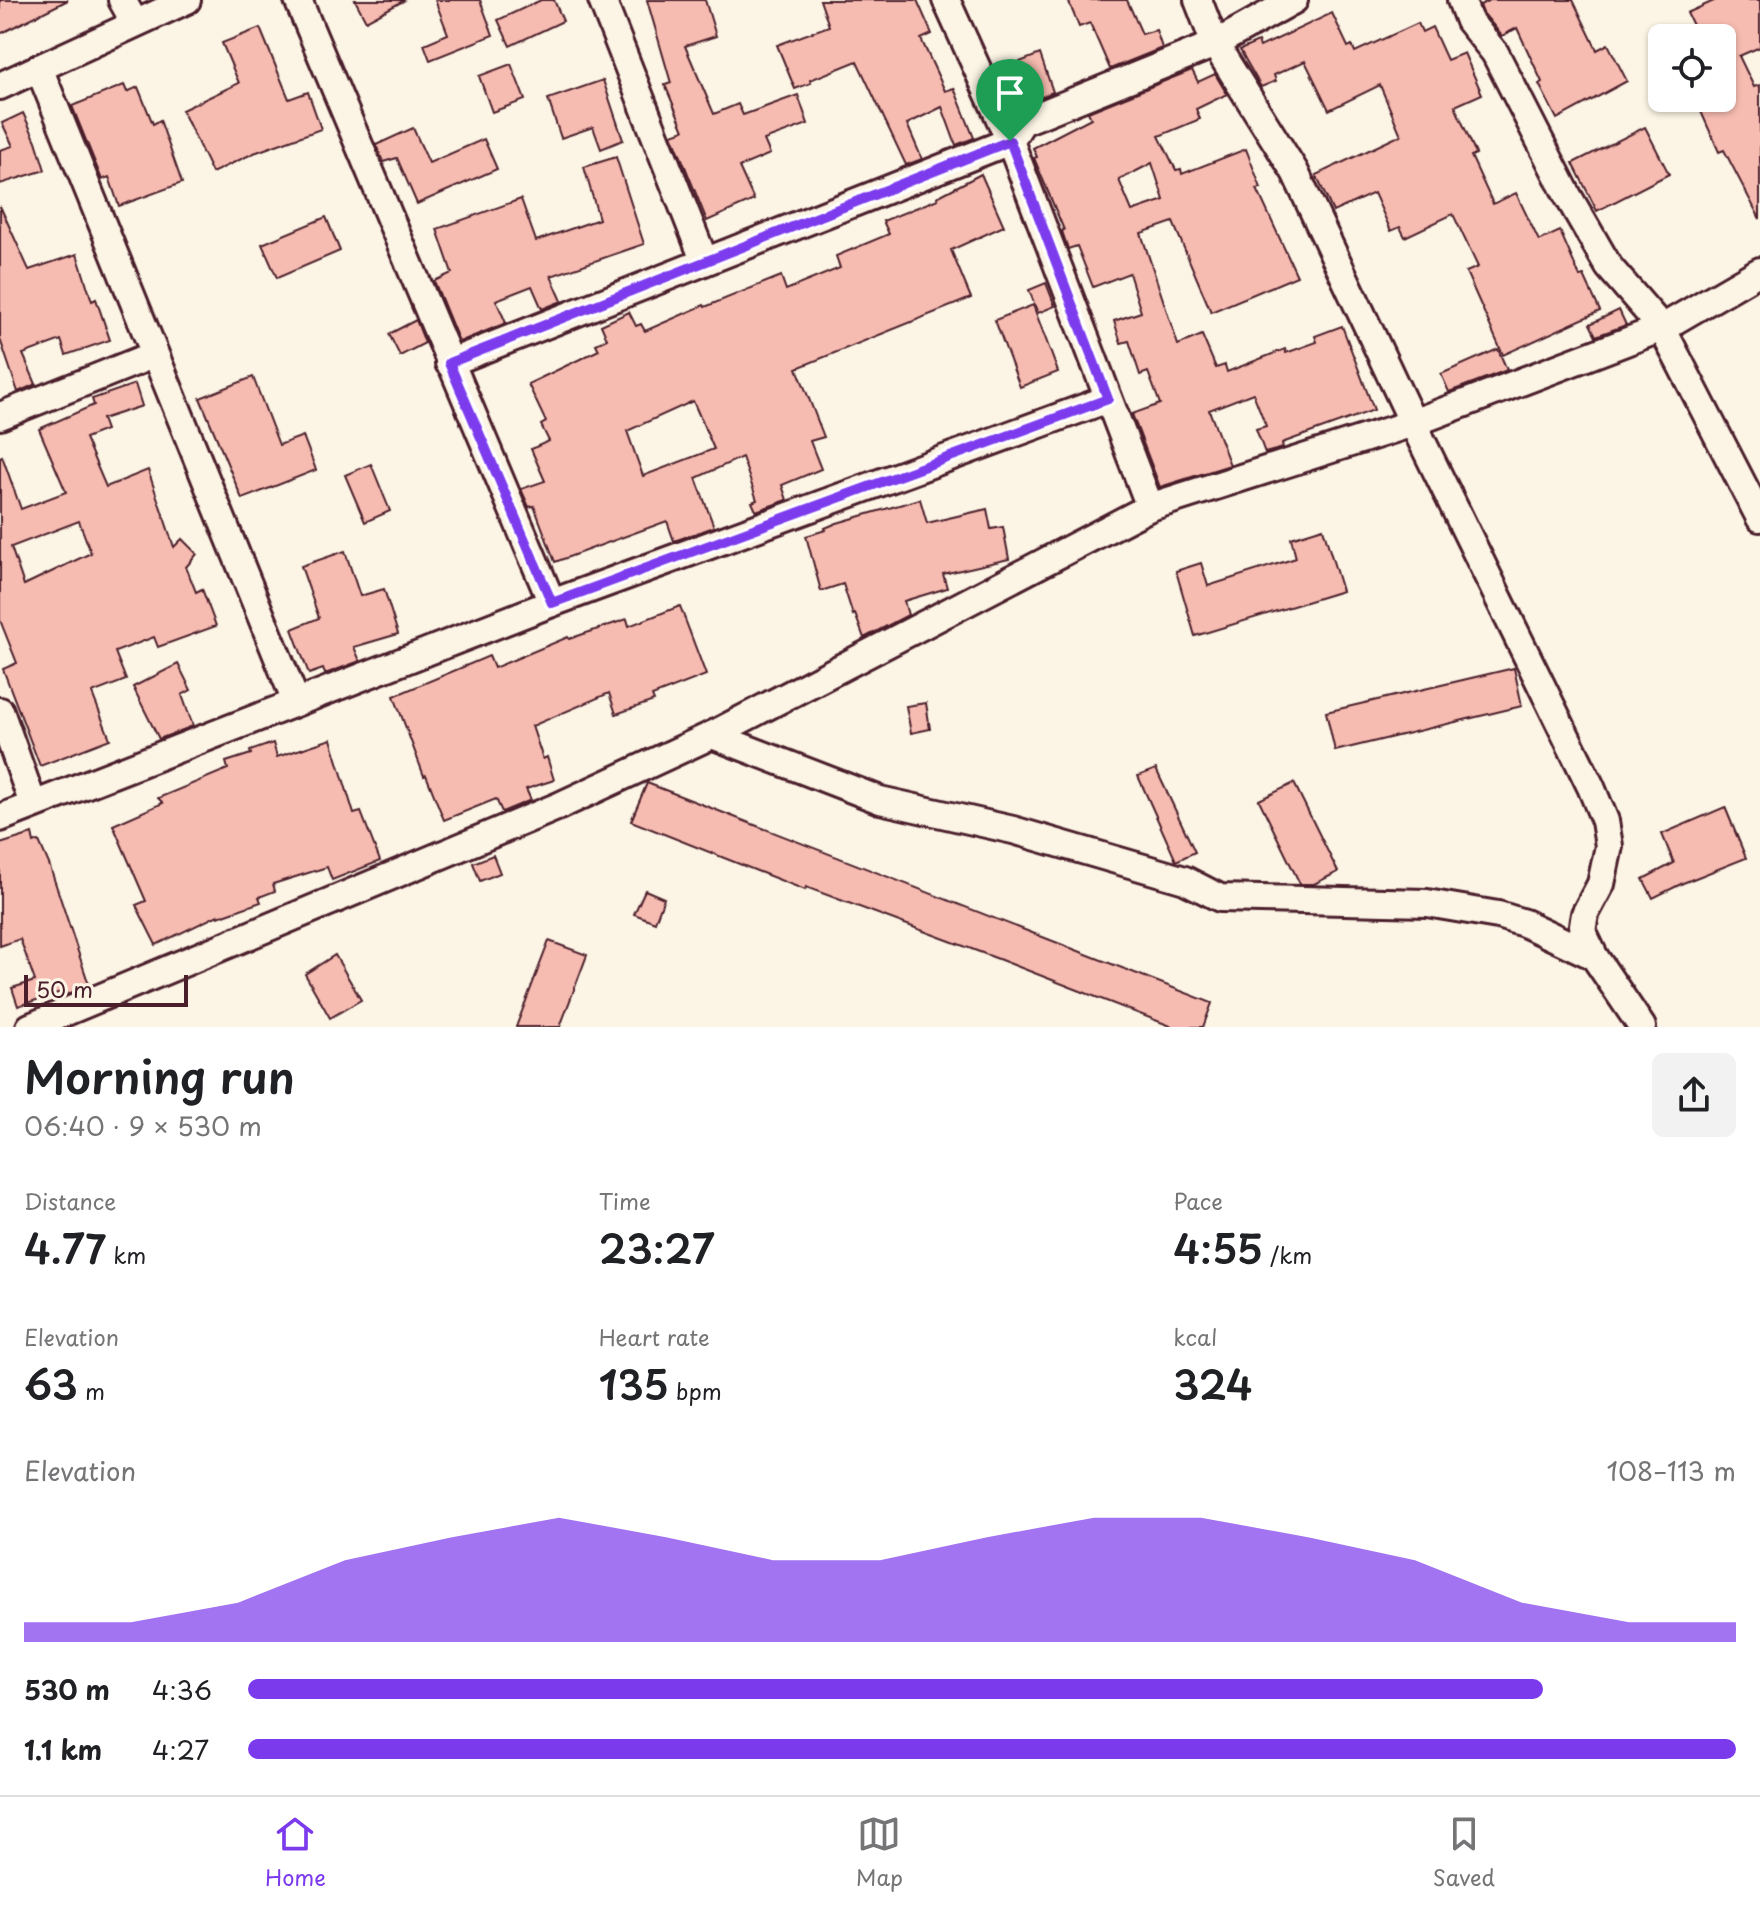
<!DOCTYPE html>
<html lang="en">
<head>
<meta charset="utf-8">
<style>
  body { margin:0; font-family:"Playpen Sans",sans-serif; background:#f2f2f2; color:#202124; height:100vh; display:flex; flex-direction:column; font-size:30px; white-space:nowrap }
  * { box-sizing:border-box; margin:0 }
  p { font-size:26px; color:#757577 }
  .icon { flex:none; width:44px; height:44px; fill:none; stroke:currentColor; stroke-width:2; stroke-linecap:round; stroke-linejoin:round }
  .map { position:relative; height:1027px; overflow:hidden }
  .side { display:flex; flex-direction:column; background:#fff; flex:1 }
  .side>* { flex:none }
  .fabs { position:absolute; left:1648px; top:24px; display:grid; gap:16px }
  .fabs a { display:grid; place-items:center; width:88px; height:88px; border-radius:12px; background:#fff; box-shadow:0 2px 6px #0004; font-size:40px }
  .scale { position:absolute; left:24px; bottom:20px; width:164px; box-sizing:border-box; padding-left:8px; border:4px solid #4a1f2b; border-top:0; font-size:22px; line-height:28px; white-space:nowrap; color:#4a1f2b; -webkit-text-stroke:6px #fcf5e5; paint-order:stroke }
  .pin { position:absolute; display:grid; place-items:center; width:68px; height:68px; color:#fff; margin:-82px -34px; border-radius:50% 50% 50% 0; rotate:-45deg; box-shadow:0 0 8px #0007 }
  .pin .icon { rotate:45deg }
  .round { display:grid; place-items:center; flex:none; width:84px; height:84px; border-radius:12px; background:#f2f2f2 }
  .overview { display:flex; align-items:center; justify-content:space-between; height:136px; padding:0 24px }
  h1 { font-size:44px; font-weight:600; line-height:60px }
  .metrics { display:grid; grid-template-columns:repeat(3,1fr); gap:12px; height:136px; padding:8px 24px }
  .metrics div { display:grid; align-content:center }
  .metrics b { font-size:40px; font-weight:600 }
  .metrics small { font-size:22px; font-weight:400 }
  .metrics p { font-size:22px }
  .chart { height:224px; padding:16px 24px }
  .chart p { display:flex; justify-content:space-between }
  .chart svg { width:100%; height:144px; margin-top:8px; fill:#7c3aed; opacity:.7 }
  ul { padding:0 24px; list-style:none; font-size:26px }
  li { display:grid; grid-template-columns:128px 96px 1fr; align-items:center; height:60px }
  li i { height:20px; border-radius:10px; background:#7c3aed }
  .menu { display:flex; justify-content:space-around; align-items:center; height:112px; border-top:2px solid #e0e0e0; background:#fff; font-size:22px; color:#757577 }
  .menu a { display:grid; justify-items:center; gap:4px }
  .menu .selected { color:#7c3aed }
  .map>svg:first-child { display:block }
  .building { fill:#f7bcb1; stroke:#4a1f2b; stroke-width:2; fill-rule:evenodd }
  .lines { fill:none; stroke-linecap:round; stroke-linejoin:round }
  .minor-casing { stroke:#4a1f2b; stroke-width:32 }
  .minor { stroke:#fcf5e5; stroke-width:26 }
  .route-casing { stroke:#fff; stroke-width:16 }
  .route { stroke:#7c3aed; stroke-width:10 }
</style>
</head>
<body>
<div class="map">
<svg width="1760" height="1027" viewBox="0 0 1760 1027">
  <rect width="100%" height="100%" fill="#fcf5e5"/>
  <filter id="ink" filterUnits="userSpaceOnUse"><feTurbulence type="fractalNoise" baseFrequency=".0125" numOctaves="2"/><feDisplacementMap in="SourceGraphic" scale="16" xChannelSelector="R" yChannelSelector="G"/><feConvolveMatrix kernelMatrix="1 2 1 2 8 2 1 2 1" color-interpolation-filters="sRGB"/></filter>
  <g filter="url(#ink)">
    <g class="building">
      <path d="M 0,0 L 68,0 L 0,34 Z"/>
      <path d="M 355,0 L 405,0 L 366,21 Z"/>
      <path d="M 435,0 L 480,0 L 493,35 L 430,60 L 424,44 L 448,34 Z"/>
      <path d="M 541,0 L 554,0 L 563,21 L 510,46 L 498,20 Z"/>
      <path d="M 647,0 L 705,0 L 716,36 L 685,46 L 714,114 L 738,104 L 743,115 L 798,95 L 808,124 L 764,140 L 770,154 L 739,167 L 754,200 L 707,221 L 672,134 L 684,130 L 665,85 L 671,83 Z"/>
      <path d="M 820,0 L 917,0 L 932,34 L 921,39 L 945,91 L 954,88 L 974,138 L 956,145 L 942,107 L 907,124 L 922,159 L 906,165 L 857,61 L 810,80 L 811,83 L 795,89 L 777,45 L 829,26 Z"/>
      <path d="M 1068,0 L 1127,0 L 1142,34 L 1156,30 L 1162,48 L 1110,69 L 1090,23 L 1079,27 Z"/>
      <path d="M 1490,0 L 1573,0 L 1597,50 L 1608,44 L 1627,81 L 1557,119 L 1539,84 L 1542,82 L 1517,28 L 1502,36 L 1483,13 L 1480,5 Z"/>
      <path d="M 1716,0 L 1760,0 L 1760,47 L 1739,56 L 1754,87 L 1760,85 L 1760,219 L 1724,150 L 1719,152 L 1695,98 L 1722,98 L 1722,38 L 1699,38 L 1687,13 Z"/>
      <path d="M 1332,13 L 1348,47 L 1352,45 L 1355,52 L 1418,23 L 1422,32 L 1432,27 L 1447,60 L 1464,53 L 1482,94 L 1455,106 L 1476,154 L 1471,156 L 1493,204 L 1516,193 L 1539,241 L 1560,231 L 1580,277 L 1584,276 L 1600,311 L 1503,355 L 1466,272 L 1478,267 L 1453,214 L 1405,237 L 1400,227 L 1391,231 L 1374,193 L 1333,212 L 1316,175 L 1401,135 L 1380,85 L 1329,110 L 1305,61 L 1274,75 L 1276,81 L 1261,87 L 1240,50 L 1258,42 L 1260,47 Z"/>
      <path d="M 260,28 L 289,99 L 308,92 L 321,129 L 254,153 L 212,173 L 182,110 L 239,83 L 222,43 Z"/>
      <path d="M 1040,54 L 1053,92 L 1016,107 L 1015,104 L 1012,106 L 1003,85 L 1007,84 L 1002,69 Z"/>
      <path d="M 511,64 L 525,100 L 492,112 L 479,76 Z"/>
      <path d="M 1192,70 L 1198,82 L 1215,74 L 1227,94 L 1196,109 L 1200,119 L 1159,136 L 1176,170 L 1181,169 L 1182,174 L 1246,149 L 1261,188 L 1257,189 L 1297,276 L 1211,312 L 1173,222 L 1141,233 L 1178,345 L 1202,335 L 1216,368 L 1225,365 L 1227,372 L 1285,349 L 1286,353 L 1317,342 L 1315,336 L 1342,326 L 1374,410 L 1282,443 L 1283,448 L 1265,453 L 1256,429 L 1266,426 L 1253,393 L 1209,410 L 1230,465 L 1160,487 L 1132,414 L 1160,404 L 1148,372 L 1140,375 L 1129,341 L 1121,343 L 1114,321 L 1141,312 L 1129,273 L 1093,287 L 1077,246 L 1068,249 L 1062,231 L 1064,230 L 1034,158 L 1037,157 L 1033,148 L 1091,118 L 1088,112 ZM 1152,163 L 1164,200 L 1132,211 L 1119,180 Z"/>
      <path d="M 603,80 L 623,140 L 601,149 L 593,127 L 561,138 L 548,99 Z"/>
      <path d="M 124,85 L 127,92 L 138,87 L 153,124 L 160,120 L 182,183 L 119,206 L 109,177 L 102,180 L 72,106 Z"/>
      <path d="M 23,113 L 36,141 L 45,170 L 0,184 L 0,150 L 13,146 L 2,123 Z"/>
      <path d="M 1645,127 L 1669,174 L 1597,211 L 1573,163 Z"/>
      <path d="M 413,128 L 429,163 L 484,139 L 497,169 L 417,204 L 397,158 L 383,162 L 376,145 Z"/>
      <path d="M 616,157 L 644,244 L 551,276 L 562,301 L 542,309 L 532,286 L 496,300 L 506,323 L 459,342 L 434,281 L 452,273 L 437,229 L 521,199 L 536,241 L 599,219 L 584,167 Z"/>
      <path d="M 981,174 L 1004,226 L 951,250 L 971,298 L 797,368 L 824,437 L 810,441 L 821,469 L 782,485 L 787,500 L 756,511 L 752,502 L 757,500 L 742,457 L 696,478 L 714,527 L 674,541 L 667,521 L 555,562 L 534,506 L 529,507 L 521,489 L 545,481 L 531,449 L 549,441 L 541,425 L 546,422 L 528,384 L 599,350 L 596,344 L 607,339 L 601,325 L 629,312 L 636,326 L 641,324 L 645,331 L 704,305 L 705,307 L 781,276 L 786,290 L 840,268 L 836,256 L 889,234 L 883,221 L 938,199 L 937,197 ZM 693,401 L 714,449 L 643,476 L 627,431 Z"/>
      <path d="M 0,206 L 29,270 L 77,254 L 92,301 L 96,299 L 110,340 L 66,355 L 61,340 L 23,354 L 36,384 L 18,392 L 0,339 Z"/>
      <path d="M 326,217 L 340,251 L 277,278 L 262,244 Z"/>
      <path d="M 1046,283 L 1055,306 L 1038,313 L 1029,290 Z"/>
      <path d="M 1033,305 L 1058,372 L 1020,387 L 995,320 Z"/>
      <path d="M 1619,310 L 1626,325 L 1596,336 L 1590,324 Z"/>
      <path d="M 416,320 L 425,343 L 400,356 L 389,334 Z"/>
      <path d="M 1498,349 L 1507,370 L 1449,392 L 1441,374 Z"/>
      <path d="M 253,377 L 279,445 L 303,436 L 316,470 L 242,499 L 200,398 Z"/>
      <path d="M 135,384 L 142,406 L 102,419 L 106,430 L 85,438 L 106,487 L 148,470 L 174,547 L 182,539 L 197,554 L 186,567 L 196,592 L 202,589 L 216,626 L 158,647 L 154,637 L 115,652 L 126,680 L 92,693 L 110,739 L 40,766 L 3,669 L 17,663 L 0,620 L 0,457 L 2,456 L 21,509 L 66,492 L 39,429 L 94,405 L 92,399 ZM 79,521 L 91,553 L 24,585 L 11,547 Z"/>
      <path d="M 371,464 L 390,511 L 365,522 L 345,475 Z"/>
      <path d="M 920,499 L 927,523 L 987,509 L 991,529 L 1003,527 L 1009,559 L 943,574 L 947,588 L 904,601 L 908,615 L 864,638 L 855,614 L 853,615 L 843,584 L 821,591 L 806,536 L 826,530 L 825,528 L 837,523 Z"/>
      <path d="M 1323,528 L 1342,591 L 1195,636 L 1176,571 L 1201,563 L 1208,586 L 1296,558 L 1291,538 Z"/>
      <path d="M 345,551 L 360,596 L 384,589 L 398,634 L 354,647 L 360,661 L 325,674 L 323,669 L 309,674 L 292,629 L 319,618 L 301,566 Z"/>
      <path d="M 680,606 L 706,675 L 652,696 L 654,701 L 616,714 L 609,693 L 532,726 L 543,759 L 547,757 L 554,780 L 526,789 L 531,800 L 502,812 L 496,799 L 444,820 L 426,775 L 424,776 L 394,696 L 489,656 L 494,668 L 568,637 L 569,639 L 627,619 L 629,626 Z"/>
      <path d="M 178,664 L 191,690 L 182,695 L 193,726 L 159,739 L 133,687 Z"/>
      <path d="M 1514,668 L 1522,706 L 1335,751 L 1326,712 Z"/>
      <path d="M 926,703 L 930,729 L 911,733 L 906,706 Z"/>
      <path d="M 331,739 L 354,814 L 361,812 L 380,861 L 332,880 L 327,867 L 273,884 L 275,891 L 259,897 L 261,902 L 218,917 L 218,915 L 156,945 L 136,905 L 146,901 L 113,825 L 163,803 L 158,798 L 228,769 L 226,762 L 251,754 L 250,751 L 273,743 L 277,757 Z"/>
      <path d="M 1156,769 L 1195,852 L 1176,861 L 1138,776 Z"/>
      <path d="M 647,783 L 1212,1003 L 1203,1027 L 1173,1027 L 1001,960 L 806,887 L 805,890 L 631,821 Z"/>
      <path d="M 1294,783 L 1338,872 L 1314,884 L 1300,884 L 1259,800 Z"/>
      <path d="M 1725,807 L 1746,858 L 1683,883 L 1653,898 L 1643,879 L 1674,863 L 1662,834 Z"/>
      <path d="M 32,834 L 34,843 L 39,841 L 49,864 L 89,985 L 66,995 L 64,991 L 18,1006 L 12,988 L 35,981 L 20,939 L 0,946 L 0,844 Z"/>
      <path d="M 493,855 L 500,873 L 480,881 L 473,863 Z"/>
      <path d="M 645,890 L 664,898 L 655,922 L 634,914 Z"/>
      <path d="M 549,941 L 587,955 L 560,1027 L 516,1027 Z"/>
      <path d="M 335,955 L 361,1000 L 330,1018 L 305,974 Z"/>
    </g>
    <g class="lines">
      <defs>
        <g id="minor">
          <path d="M 122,0 L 135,23"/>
          <path d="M 298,0 L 552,603"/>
          <path d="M 602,0 L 704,260"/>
          <path d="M 946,0 L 1010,141 L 1150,507"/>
          <path d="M 1198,0 L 1215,44 L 1295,172 L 1413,423 L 1591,787 L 1605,821 L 1609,846 L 1601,884 L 1585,914 L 1582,931 L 1594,956 L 1642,1027"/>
          <path d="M 1461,0 L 1469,21 L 1495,53 L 1568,196 L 1609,267 L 1662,328 L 1760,518"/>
          <path d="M 39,68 L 296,702"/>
          <path d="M 0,86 L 187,0"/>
          <path d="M 449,363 L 1010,141 L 1022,122 L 1215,44 L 1294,0"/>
          <path d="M 0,416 L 153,355"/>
          <path d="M 0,711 L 33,804"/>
          <path d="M 712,735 L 880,800 L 1013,830 L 1185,880 L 1220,898 L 1427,903 L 1498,915 L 1524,923 L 1594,956"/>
          <path d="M 0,818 L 552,603 L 1108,399"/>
          <path d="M 30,1027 L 559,806 L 712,735 L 1150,507 L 1413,423 L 1662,328 L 1760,271"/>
        </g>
      </defs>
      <use href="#minor" class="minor-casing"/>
      <use href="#minor" class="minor"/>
    </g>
  </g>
  <g class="lines" filter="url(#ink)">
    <defs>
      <path id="route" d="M 1010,141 L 1108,399 L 552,603 L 449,363 Z"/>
    </defs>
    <use href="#route" class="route-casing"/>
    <use href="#route" class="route"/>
  </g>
</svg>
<div class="fabs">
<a><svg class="icon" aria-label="locate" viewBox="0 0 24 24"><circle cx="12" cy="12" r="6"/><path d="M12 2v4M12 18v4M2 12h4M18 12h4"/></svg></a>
</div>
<div class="scale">50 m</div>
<div class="pin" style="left:1010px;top:141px;background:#1e9e55"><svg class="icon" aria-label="arrive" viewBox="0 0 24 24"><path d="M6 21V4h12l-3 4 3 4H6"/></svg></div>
</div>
<section class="side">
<div class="overview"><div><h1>Morning run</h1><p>06:40 · 9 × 530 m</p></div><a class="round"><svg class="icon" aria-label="share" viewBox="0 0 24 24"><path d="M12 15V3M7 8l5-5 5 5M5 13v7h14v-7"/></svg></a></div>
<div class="metrics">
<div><p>Distance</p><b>4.77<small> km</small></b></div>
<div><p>Time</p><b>23:27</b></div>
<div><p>Pace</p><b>4:55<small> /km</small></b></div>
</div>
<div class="metrics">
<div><p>Elevation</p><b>63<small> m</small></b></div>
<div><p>Heart rate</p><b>135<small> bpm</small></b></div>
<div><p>kcal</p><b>324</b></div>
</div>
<div class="chart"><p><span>Elevation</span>108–113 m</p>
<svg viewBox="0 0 160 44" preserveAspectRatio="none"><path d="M0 44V38L10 38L20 32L30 19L40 12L50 6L60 12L70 19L80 19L90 12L100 6L110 6L120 12L130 19L140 32L150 38L160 38V44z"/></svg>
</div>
<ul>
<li><b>530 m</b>4:36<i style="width:87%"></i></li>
<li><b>1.1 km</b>4:27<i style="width:100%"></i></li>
</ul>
</section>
<nav class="menu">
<a class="selected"><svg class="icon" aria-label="home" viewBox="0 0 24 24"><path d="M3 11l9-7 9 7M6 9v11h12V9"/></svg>Home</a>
<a><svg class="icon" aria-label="map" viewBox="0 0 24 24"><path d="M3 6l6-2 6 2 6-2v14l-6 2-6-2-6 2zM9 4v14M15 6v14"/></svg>Map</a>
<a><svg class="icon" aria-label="saved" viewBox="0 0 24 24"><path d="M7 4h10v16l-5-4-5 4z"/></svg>Saved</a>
</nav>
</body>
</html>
